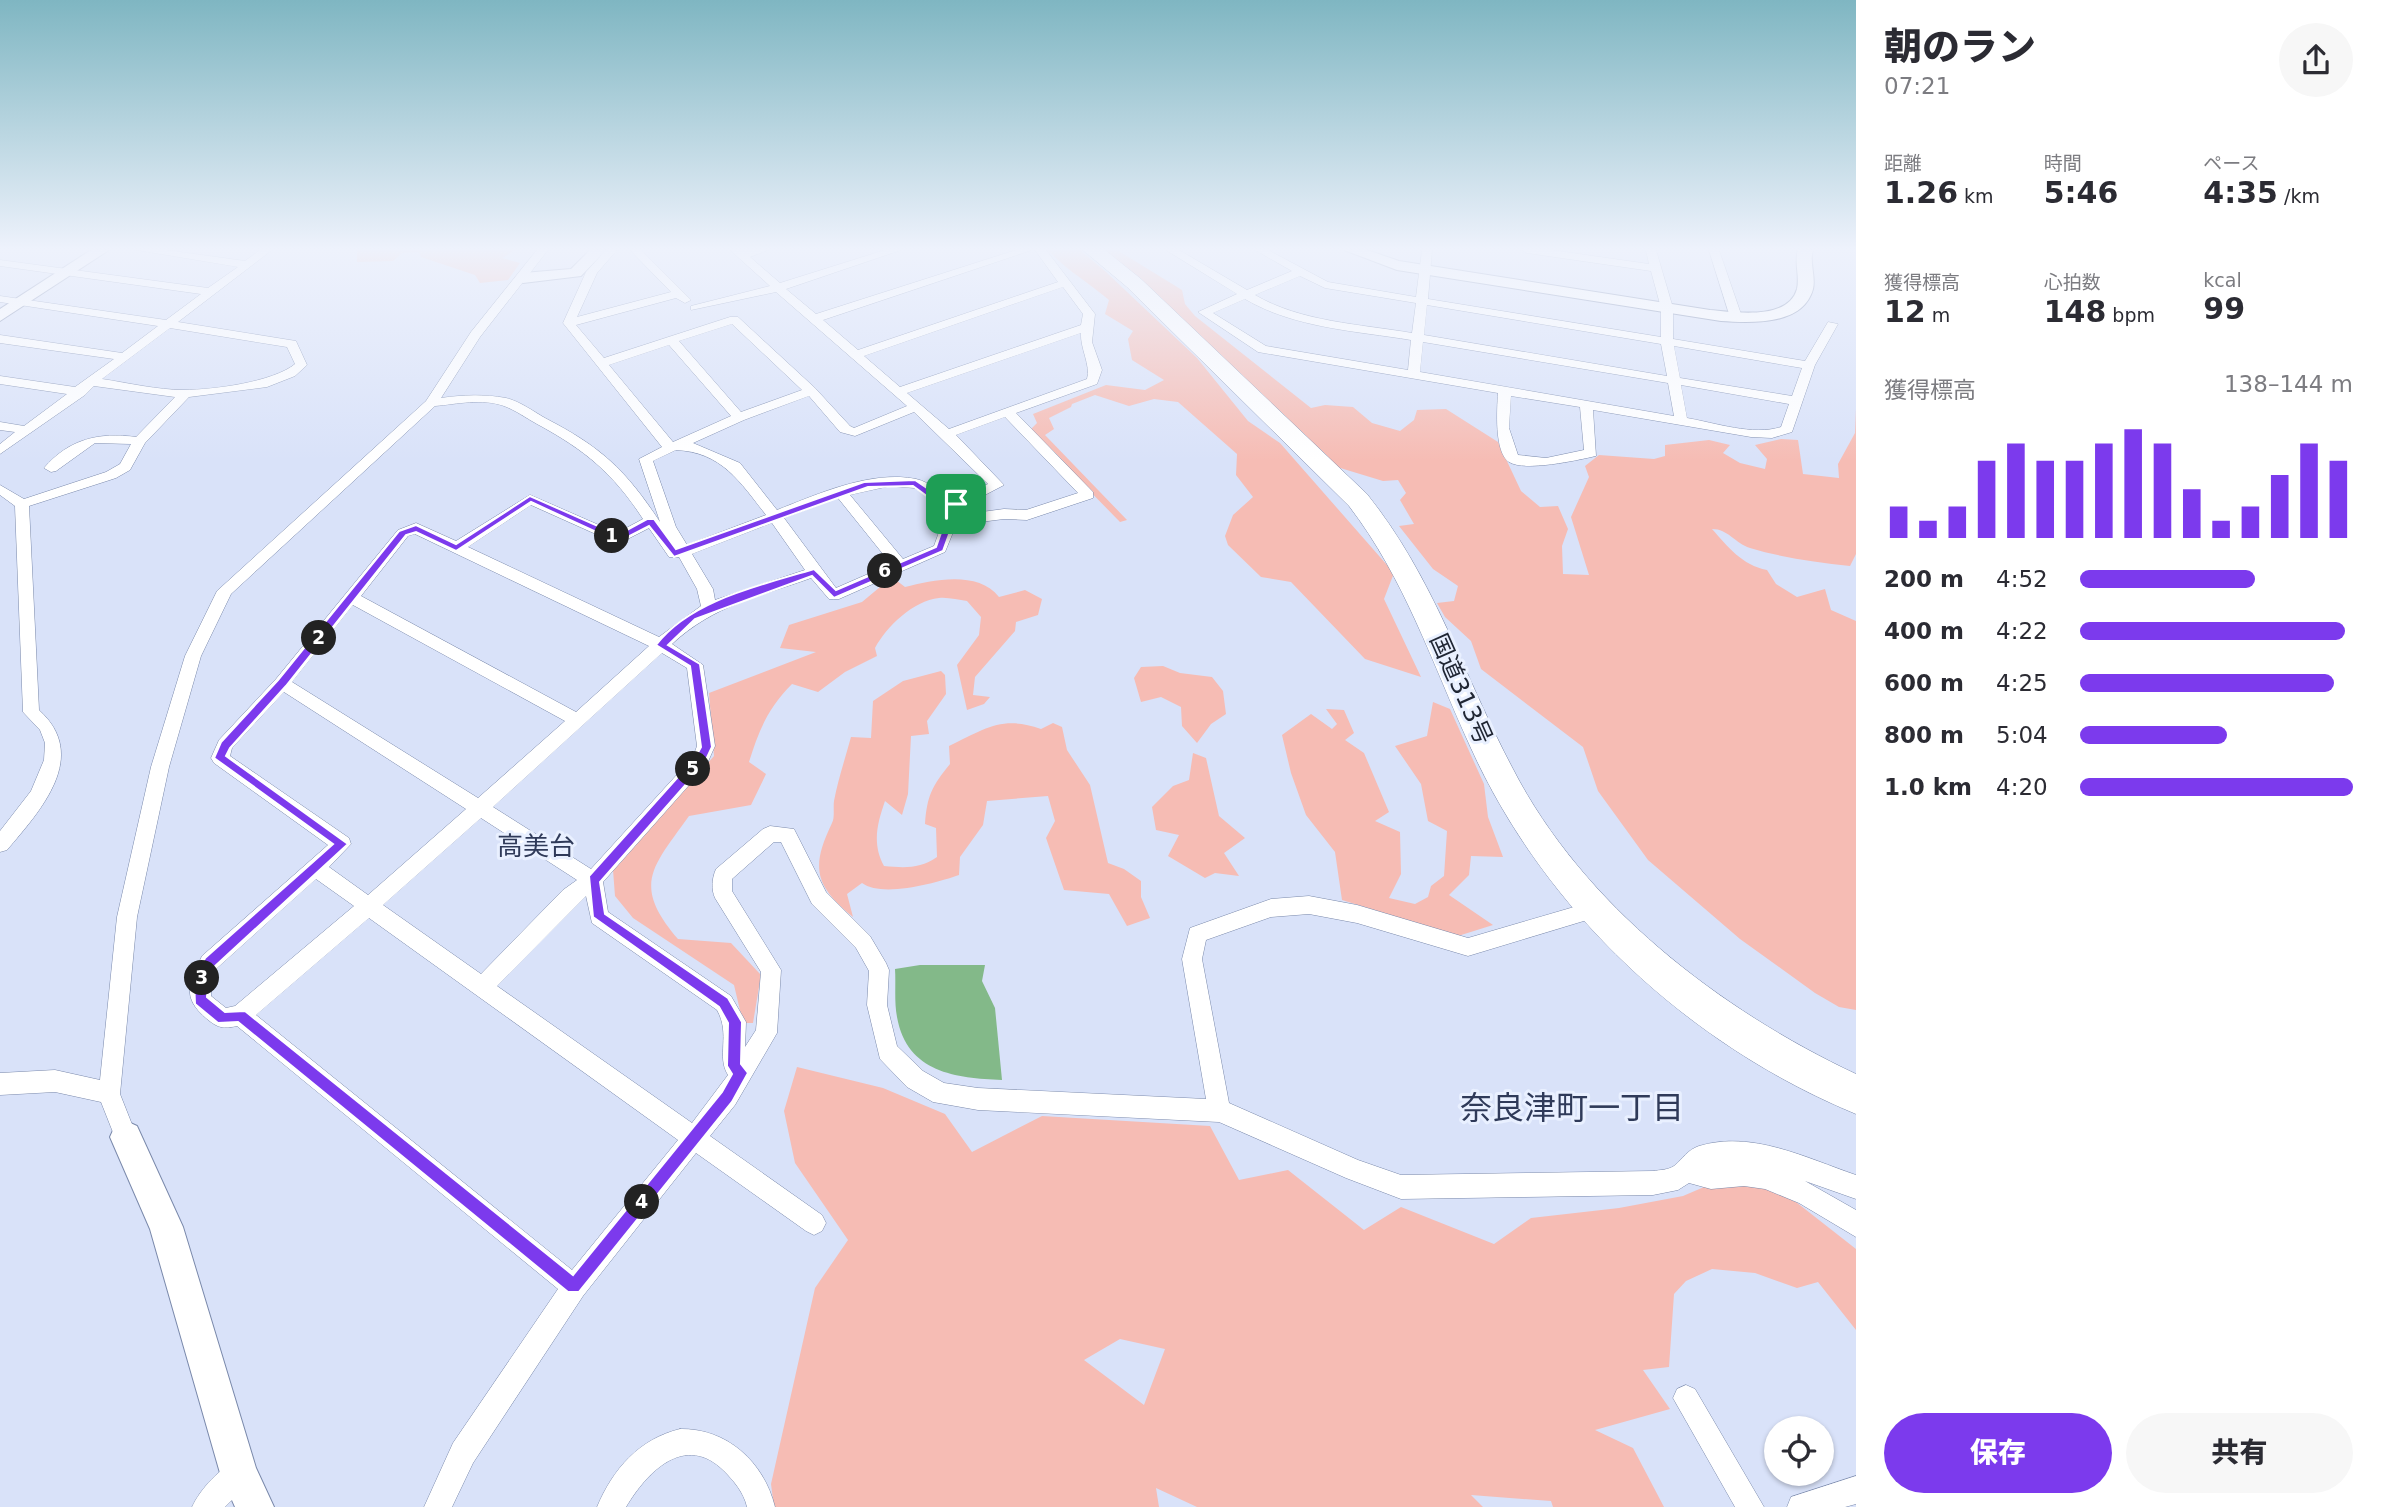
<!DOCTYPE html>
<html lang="ja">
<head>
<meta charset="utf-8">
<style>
  body { margin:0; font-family:"DejaVu Sans","Noto Sans JP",sans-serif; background:#f7f7f7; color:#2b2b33; height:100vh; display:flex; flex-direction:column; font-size:26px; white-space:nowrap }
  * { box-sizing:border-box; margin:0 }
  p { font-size:23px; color:#7c7c81 }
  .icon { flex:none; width:38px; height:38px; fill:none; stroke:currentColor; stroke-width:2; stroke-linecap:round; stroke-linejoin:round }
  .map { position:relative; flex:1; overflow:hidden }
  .drawer { display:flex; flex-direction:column; background:#fff; width:525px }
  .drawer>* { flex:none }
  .tools { position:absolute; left:1764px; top:1416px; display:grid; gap:14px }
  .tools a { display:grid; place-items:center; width:70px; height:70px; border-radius:50%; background:#fff; box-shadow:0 2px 5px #0004; font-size:35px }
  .pin { position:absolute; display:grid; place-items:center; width:60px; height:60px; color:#fff; margin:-30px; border-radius:14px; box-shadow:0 4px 10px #0006 }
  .km { position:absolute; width:35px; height:35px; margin:-18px; border-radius:50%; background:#222; color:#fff; font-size:19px; line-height:35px; text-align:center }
  .round { display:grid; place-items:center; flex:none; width:74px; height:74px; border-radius:37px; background:#f7f7f7 }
  .summary { display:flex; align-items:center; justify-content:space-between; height:119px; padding:0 28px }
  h1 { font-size:38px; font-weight:800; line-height:52px }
  .figures { display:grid; grid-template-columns:repeat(3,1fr); gap:10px; height:119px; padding:7px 28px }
  .figures div { display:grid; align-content:center }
  .figures b { font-size:30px; font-weight:800 }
  .figures small { font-size:19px; font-weight:400 }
  .figures p { font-size:19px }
  .chart { height:196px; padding:14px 28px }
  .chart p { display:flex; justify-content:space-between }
  .chart svg { width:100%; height:126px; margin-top:7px; stroke:#7c3aed; stroke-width:6 }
  .button { display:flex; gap:14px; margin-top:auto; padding:14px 28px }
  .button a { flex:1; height:80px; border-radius:42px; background:#7c3aed; color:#fff; font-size:28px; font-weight:800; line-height:80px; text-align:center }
  .button a+a { background:#f7f7f7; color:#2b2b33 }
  ul { padding:0 28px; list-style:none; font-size:23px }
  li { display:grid; grid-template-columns:112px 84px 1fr; align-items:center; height:52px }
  li i { height:18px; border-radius:9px; background:#7c3aed }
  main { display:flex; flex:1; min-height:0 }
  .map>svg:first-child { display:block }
  .green { fill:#f6bcb4; fill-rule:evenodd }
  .water { fill:#83b989 }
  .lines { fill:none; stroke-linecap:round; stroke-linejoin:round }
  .street-casing { stroke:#7a89ab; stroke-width:1 }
  .secondary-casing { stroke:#7a89ab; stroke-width:2 }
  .highway-casing { stroke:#7a89ab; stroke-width:1 }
  .street { fill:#fff; fill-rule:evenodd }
  .secondary { fill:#fff; fill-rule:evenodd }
  .highway { fill:#fff; fill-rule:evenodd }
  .route { fill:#7c3aed; stroke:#fff; stroke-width:2; fill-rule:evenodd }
  .labels { text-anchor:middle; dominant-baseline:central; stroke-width:6; stroke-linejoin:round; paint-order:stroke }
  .street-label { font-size:24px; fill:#202634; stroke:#e9f0ff }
  .neighbourhood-label { font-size:26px; fill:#2f3a59; stroke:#e9f0ff }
  .near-neighbourhood-label { font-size:32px; fill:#2f3a59; stroke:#e9f0ff }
</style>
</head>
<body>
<main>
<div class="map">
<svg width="1856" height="1507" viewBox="0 0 1856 1507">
  <rect width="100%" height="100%" fill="#d9e2f9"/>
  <g class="green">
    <path d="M 357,250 L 515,250 L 502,258 L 520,263 L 508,280 L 480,283 L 475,275 L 421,257 L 419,252 L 402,253 L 393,261 L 357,262 Z"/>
    <path d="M 1048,250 L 1080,250 L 1106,272 L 1197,358 L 1248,421 L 1280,443 L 1394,573 L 1384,599 L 1421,677 L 1365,659 L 1291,582 L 1261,577 L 1228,545 L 1225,536 L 1233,515 L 1253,497 L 1236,475 L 1237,454 L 1178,402 L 1154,399 L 1129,406 L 1095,395 L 1072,404 L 1071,407 L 1049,418 L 1054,429 L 1045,435 L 1127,520 L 1120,522 L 1030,430 L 1037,423 L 1033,414 L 1106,385 L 1145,390 L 1164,380 L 1132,360 L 1128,339 L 1133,331 L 1105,314 L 1109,300 C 1088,282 1066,270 1048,250 Z"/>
    <path d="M 1104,250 L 1117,250 L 1182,290 L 1185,304 L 1195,316 L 1311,408 L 1325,405 L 1353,407 L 1372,423 L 1400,431 L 1414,420 L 1417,410 L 1446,409 L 1498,442 L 1521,491 L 1540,507 L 1558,506 L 1568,529 L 1562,546 L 1563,574 L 1589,575 L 1571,517 L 1589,477 L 1585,466 L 1599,455 L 1654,459 L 1665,456 L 1665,445 L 1709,440 L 1730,445 L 1723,453 L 1740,463 L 1765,469 L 1767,459 L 1755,445 L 1781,439 L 1798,440 L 1803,474 L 1839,478 L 1838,464 L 1855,433 L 1856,409 L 1856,554 L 1850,566 C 1816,562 1783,558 1750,548 C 1735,543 1728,529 1712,529 C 1728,547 1742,565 1767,570 L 1776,584 L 1797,597 L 1825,589 L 1831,610 L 1856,621 L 1856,1010 L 1839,1007 L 1815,993 L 1740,939 L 1648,860 L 1598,791 L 1583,747 L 1481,669 L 1471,641 L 1445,617 L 1437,603 L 1454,601 L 1458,586 L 1433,569 L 1399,526 L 1414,524 L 1400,500 L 1406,493 L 1398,480 L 1383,481 L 1337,467 Z"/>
    <path d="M 892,577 L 905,587 C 933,580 978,570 999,597 L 1025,590 L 1042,599 L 1038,615 L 1016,622 L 1015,631 L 975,677 L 973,695 L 990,697 L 984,704 L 967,710 L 957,665 L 979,635 L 981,617 L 967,601 C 958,600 948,597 939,598 C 913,601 887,626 875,648 L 877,656 L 845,672 L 818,692 L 792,684 C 768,708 759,730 749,762 L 766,774 L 751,805 L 689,816 C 653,867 631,884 678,939 L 731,943 L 761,975 L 753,1023 L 743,1023 L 734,985 L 633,918 L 615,896 L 613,870 L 714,756 L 709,693 L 816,652 L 780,648 L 789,625 L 862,602 Z"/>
    <path d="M 1163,666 L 1180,673 L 1212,677 L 1223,691 L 1226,714 L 1211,724 L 1197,743 L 1182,726 L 1181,707 L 1161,697 L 1141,702 L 1134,678 L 1141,667 Z"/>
    <path d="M 941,671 L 945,675 L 946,694 L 927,721 L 929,734 L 911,736 L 908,794 L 902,815 L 885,801 C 877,824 872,844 884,866 C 904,868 920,869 937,857 L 936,828 L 925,824 C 927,796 932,786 950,764 L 949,746 C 985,729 1002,715 1041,729 L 1053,723 L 1062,727 L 1067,750 L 1090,785 L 1108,863 L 1124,869 L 1141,881 L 1141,897 L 1150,918 L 1127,926 L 1109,894 L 1064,890 L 1046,838 L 1055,821 L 1048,796 L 987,801 L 983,825 L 960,857 L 959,875 C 936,883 882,898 862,883 L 847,894 L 853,917 C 814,885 811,867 832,823 C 835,817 833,808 834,801 C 838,780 845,759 851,737 L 871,738 L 873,701 L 903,681 Z"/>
    <path d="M 1433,702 L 1450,709 L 1484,784 L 1488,817 L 1503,857 L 1471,856 L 1469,875 L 1449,895 L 1493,925 L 1458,936 L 1342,900 L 1335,852 L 1306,815 L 1291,773 L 1282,735 L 1311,714 L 1332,729 L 1337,724 L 1326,709 L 1344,710 L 1354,733 L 1345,740 L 1364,753 L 1389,812 L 1375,821 L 1400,832 L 1401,874 L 1389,898 L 1415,904 L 1428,897 L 1431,886 L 1444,876 L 1447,831 L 1428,821 L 1421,784 L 1395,746 L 1427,736 Z"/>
    <path d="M 1193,753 L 1206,758 L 1219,816 L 1245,838 L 1224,853 L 1239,876 L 1215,873 L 1205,878 L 1168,856 L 1179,835 L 1156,830 L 1152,807 L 1173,786 L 1189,780 Z"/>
    <path d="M 797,1067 L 883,1088 L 945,1114 L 972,1152 L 1042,1116 L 1210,1126 L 1239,1180 L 1288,1170 L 1364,1230 L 1401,1207 L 1494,1244 L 1531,1218 L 1619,1208 L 1683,1196 L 1711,1184 L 1763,1187 L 1796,1202 L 1856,1249 L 1856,1330 L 1818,1282 L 1797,1288 L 1755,1273 L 1712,1269 L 1686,1281 L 1674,1294 L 1669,1367 L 1643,1370 L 1670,1409 L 1595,1430 L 1633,1448 L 1664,1507 L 1553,1507 L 1551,1501 L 1471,1495 L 1483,1507 L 1197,1507 L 1156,1488 L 1159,1507 L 774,1507 L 771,1484 L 815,1288 L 848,1240 L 795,1163 L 784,1111 ZM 1120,1339 L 1165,1349 L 1144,1405 L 1084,1360 Z"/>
  </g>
  <path class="water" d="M 920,965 L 985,965 L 982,981 L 995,1008 L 1002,1080 C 956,1078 907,1073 897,1017 C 894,1002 896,984 895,969 Z"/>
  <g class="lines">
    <defs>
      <g id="street">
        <path d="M 137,250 L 166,250 L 245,261 L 260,250 L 272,250 L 178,322 L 296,341 L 307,365 L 295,376 L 267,387 L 189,397 L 145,443 L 130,470 L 116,478 L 29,506 L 39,710 C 90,756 41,810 7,850 L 0,852 L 0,831 L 31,791 L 44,760 L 45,743 L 40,730 L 23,712 L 15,506 L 0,495 L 0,485 L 24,499 L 106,472 L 120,464 L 131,444 L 95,443 L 56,471 L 51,472 L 44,468 C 69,439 99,432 136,437 L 175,397 L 94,386 L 85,395 L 0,454 L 0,444 L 15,432 L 0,430 L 0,422 L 24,426 L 67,394 L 0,384 L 0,376 L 75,387 L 114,359 L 0,343 L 0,335 L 122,353 L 158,326 L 0,302 L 0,296 L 166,320 L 201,294 L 0,266 L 0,260 L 208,288 L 238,267 ZM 170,328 L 287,347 L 295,364 C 273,382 213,390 184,390 C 157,390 129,383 102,379 Z"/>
        <path d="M 537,250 L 548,250 L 480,337 L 441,398 C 463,395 483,394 506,398 C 519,401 533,411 545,418 C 601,447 625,469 660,522 L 639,459 L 662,447 L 563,323 L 586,272 L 606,250 L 617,250 L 597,273 L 577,317 L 671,292 L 630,250 L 641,250 L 691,300 L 685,303 L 676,298 L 576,325 L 604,358 L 730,317 L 738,317 L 815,388 L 850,426 L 854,428 L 907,406 L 776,292 L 691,310 L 691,306 L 770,286 L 730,250 L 768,250 L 750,257 L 780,283 L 885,250 L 901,250 L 786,289 L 816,314 L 1016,250 L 1032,250 L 823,320 L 858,350 L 1058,282 L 1035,250 L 1046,250 L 1095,314 L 1092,342 L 1102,370 L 1097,384 L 1016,413 L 1093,492 L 1093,498 L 1027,520 L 1004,519 L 956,525 L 945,552 L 839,599 L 829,599 L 811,578 C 758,597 714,605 672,644 L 703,665 L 715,746 L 706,766 L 603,882 L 608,912 L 731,996 L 746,1022 L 745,1047 L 756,1030 L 761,972 L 715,898 C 711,889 712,878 716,869 L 763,829 L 770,826 L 794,829 L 826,892 L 870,936 L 886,963 L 889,970 L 887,1005 L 897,1046 L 923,1071 L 944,1083 L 978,1088 L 1206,1099 L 1182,959 L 1190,928 L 1271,899 L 1309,896 L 1357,905 L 1468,938 L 1574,907 L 1592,897 L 1599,900 L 1602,906 L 1599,912 L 1587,920 L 1468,956 L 1357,923 L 1309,914 L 1271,917 L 1206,940 L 1202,959 L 1229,1103 L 1358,1160 L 1401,1175 L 1653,1171 C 1660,1170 1668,1170 1674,1166 C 1683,1159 1687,1150 1699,1146 C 1752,1130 1806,1158 1856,1175 L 1856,1199 L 1805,1181 L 1856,1210 L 1856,1237 L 1799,1203 L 1765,1189 L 1744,1186 L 1711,1189 L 1689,1183 L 1678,1190 L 1653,1195 L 1401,1199 L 1346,1178 L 1219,1122 L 978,1110 L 933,1102 L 907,1087 L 880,1059 L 867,1005 L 869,971 L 856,948 L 812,904 L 781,842 L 774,842 L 732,879 L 732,891 L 781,970 L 777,1033 L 735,1105 L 710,1136 L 822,1215 L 826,1223 L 822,1231 L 814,1235 L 806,1231 L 696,1153 L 583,1296 L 473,1463 L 452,1507 L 424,1507 L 453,1443 L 558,1289 L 237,1026 C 223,1029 218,1028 207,1019 C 181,997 189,984 202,956 L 328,845 L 214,763 L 211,758 L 219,740 L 276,679 L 398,530 L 416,523 L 456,541 L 530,495 L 617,533 L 643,519 C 613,473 585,450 537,424 C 526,418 515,410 504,406 C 482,398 457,404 435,406 L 231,594 L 201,656 L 169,767 L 137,917 L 120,1094 L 137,1137 L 134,1145 L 126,1148 L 118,1145 L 101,1102 L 55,1092 L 0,1095 L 0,1073 L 55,1070 L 100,1080 L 117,917 L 151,767 L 185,656 L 217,591 L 426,401 L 471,332 ZM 1063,287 L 1083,314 L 1081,325 L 900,387 L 864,356 ZM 732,324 L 802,390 L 741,412 L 679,341 ZM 1081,333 C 1080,349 1091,365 1087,379 L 949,429 L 907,393 ZM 669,345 L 731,416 L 673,442 L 609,365 ZM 809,396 L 840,432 L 855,436 L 914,412 L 988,484 L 954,499 C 940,495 931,482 916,479 C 871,470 818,494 777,510 L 740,463 L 693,443 L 744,420 ZM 1005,417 L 1078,493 L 1026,510 L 1004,509 L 959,515 L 962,507 L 1004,485 L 956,435 ZM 676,450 C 722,452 740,482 766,515 L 687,545 L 676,527 L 653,461 ZM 890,486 L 915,488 L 948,507 L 934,546 L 903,559 L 850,495 ZM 838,498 L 891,564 L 836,588 L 784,518 ZM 531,505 L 618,544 L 649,528 L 669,557 L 679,557 L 697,589 L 701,606 L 659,637 L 468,547 ZM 772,523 L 805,570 L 715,600 L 713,589 L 692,554 ZM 415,534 L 649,646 L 576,712 L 361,596 L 408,536 ZM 353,605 L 565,721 L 478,798 L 292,682 ZM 662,653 L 687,668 L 697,746 L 693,757 L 591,869 L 493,807 ZM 284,692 L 466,809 L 368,895 L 329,867 L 351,844 L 349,838 L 230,756 L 232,748 ZM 481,818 L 577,880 L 563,890 L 481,974 L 383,905 ZM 316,879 L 354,906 L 235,1006 L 226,1008 L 211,996 L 211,981 L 216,969 ZM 586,896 L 592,923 L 717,1010 C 731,1035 716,1056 728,1075 L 692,1123 L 497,986 ZM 369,918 L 678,1140 L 572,1270 L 256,1015 Z"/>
        <path d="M 1166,250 L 1179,250 L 1247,290 L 1292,271 L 1255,250 L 1268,250 L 1328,282 L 1416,297 L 1422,250 L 1432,250 L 1428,299 L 1661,337 L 1661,308 L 1651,271 L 1527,253 L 1522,250 L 1551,250 L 1649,264 L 1646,250 L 1656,250 L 1673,308 L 1673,339 L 1805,361 L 1828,322 L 1838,324 L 1815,365 L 1792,432 L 1772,438 L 1751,437 L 1593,410 L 1596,456 C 1578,460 1525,472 1509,462 C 1494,452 1497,409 1498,393 L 1258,352 L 1198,312 L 1237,294 ZM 1300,276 L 1325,288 L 1416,303 L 1412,333 C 1360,324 1301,322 1255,295 ZM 1245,299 C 1294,328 1356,331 1411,340 L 1408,370 L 1266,346 L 1213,313 ZM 1427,305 L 1661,344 L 1667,376 L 1424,335 ZM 1423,342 L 1668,383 L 1674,416 L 1420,372 ZM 1674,346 L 1802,368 L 1792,396 L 1680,378 ZM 1681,385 L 1789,404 L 1781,427 C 1753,436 1716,423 1687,418 ZM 1511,396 L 1580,407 L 1584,450 L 1546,458 L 1518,455 L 1509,428 Z"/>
        <path d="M 1709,250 L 1719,250 L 1742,317 L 1740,319 L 1730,317 Z"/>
        <path d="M 1686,1385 L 1695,1389 L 1764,1507 L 1735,1507 L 1673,1398 L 1677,1389 Z"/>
        <path d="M 680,1429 C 727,1428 764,1462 775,1507 L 747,1507 C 744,1493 734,1481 724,1471 C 685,1432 647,1472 626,1507 L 597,1507 C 613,1469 639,1439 680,1429 Z"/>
        <path d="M 239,1459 L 249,1463 L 253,1473 L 249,1483 L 225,1507 L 192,1507 C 200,1489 221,1467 239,1459 Z"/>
        <path d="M 1856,1476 L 1856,1504 L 1845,1507 L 1787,1507 L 1791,1497 Z"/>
      </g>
      <g id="secondary">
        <path d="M 91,250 L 109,250 L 0,321 L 0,309 Z"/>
        <path d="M 590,250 L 606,250 L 581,276 L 523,283 L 515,278 L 523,273 L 571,269 Z"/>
        <path d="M 1344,250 L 1367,250 L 1399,261 L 1710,310 C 1734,312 1788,321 1797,289 C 1800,276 1794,263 1798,250 L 1813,250 C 1809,263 1816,276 1813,289 C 1803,326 1751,323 1721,321 L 1397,270 Z"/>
        <path d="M 126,1121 L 137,1126 L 183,1227 L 256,1468 L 274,1507 L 235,1507 L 220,1473 L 150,1229 L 110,1137 L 115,1126 Z"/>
      </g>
      <path id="highway" d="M 1083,250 L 1105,250 L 1141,279 L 1367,494 C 1435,579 1463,675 1513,769 C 1583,905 1720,1010 1856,1074 L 1856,1114 C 1689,1045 1544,911 1470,746 C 1432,663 1405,579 1349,506 L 1127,287 Z"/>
    </defs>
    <use href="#street" class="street-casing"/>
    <use href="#secondary" class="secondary-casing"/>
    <use href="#highway" class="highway-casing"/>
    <use href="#street" class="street"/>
    <use href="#secondary" class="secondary"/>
    <use href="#highway" class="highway"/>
  </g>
  <linearGradient id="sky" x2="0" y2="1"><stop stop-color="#7fb6c2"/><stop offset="0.54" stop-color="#eef2fc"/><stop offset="1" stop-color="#eef2fc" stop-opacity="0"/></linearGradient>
  <rect width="1856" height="461" fill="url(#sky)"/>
  <path class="route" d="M 915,480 L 945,500 L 960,504 L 943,551 L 834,598 L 812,576 L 695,619 L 668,645 L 700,664 L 712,747 L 704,764 L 600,882 L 605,914 L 728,998 L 742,1022 L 741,1064 L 748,1073 L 732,1102 L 579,1292 L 568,1292 L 238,1022 L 218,1023 L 195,1004 L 194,981 L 205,958 L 333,844 L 214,758 L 221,742 L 278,680 L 399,531 L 416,525 L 456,544 L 530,496 L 618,535 L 647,519 L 654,519 L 676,549 L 864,482 ZM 913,486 L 939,505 L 950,507 L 936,547 L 836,590 L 814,569 C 761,585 690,600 656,645 L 690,666 L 701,747 L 695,758 L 589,876 L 593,917 L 719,1007 L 728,1023 L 727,1066 L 732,1074 L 722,1092 L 573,1275 L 245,1011 L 225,1012 L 207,997 L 208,981 L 214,967 L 348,844 L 226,756 L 230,748 L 286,686 L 406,535 L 416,532 L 456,551 L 531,502 L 618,542 L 649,526 L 674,557 L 868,487 Z"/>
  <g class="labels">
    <g class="street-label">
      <text transform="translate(1461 689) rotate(66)">国道313号</text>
    </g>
    <g class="neighbourhood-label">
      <text x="536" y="846">高美台</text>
    </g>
    <g class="near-neighbourhood-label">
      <text x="1572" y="1108">奈良津町一丁目</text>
    </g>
  </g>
</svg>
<div class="tools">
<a><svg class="icon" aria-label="locate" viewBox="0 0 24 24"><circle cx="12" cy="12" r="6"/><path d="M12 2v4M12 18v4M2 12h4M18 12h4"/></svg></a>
</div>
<div class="pin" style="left:956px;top:504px;background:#1e9e55"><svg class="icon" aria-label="arrive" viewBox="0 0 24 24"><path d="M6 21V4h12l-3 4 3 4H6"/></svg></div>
<b class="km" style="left:612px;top:536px">1</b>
<b class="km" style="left:319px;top:638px">2</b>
<b class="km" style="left:202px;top:978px">3</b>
<b class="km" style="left:642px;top:1202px">4</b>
<b class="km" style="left:693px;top:769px">5</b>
<b class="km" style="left:885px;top:571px">6</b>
</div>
<section class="drawer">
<div class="summary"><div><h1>朝のラン</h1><p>07:21</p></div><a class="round"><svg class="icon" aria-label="share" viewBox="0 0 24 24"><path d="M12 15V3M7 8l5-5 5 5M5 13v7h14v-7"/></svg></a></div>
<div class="figures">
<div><p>距離</p><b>1.26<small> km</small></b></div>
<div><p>時間</p><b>5:46</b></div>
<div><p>ペース</p><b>4:35<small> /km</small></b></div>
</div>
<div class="figures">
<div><p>獲得標高</p><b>12<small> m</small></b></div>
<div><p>心拍数</p><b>148<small> bpm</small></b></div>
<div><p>kcal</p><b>99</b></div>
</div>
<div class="chart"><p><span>獲得標高</span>138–144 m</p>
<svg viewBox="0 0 160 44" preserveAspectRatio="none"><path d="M5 44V33M15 44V38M25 44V33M35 44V17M45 44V11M55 44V17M65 44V17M75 44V11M85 44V6M95 44V11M105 44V27M115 44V38M125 44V33M135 44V22M145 44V11M155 44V17"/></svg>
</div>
<ul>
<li><b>200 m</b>4:52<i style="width:64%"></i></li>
<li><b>400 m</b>4:22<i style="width:97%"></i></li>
<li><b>600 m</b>4:25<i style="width:93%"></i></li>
<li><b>800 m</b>5:04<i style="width:54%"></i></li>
<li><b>1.0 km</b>4:20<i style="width:100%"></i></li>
</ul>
<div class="button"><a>保存</a><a>共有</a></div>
</section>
</main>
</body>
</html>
